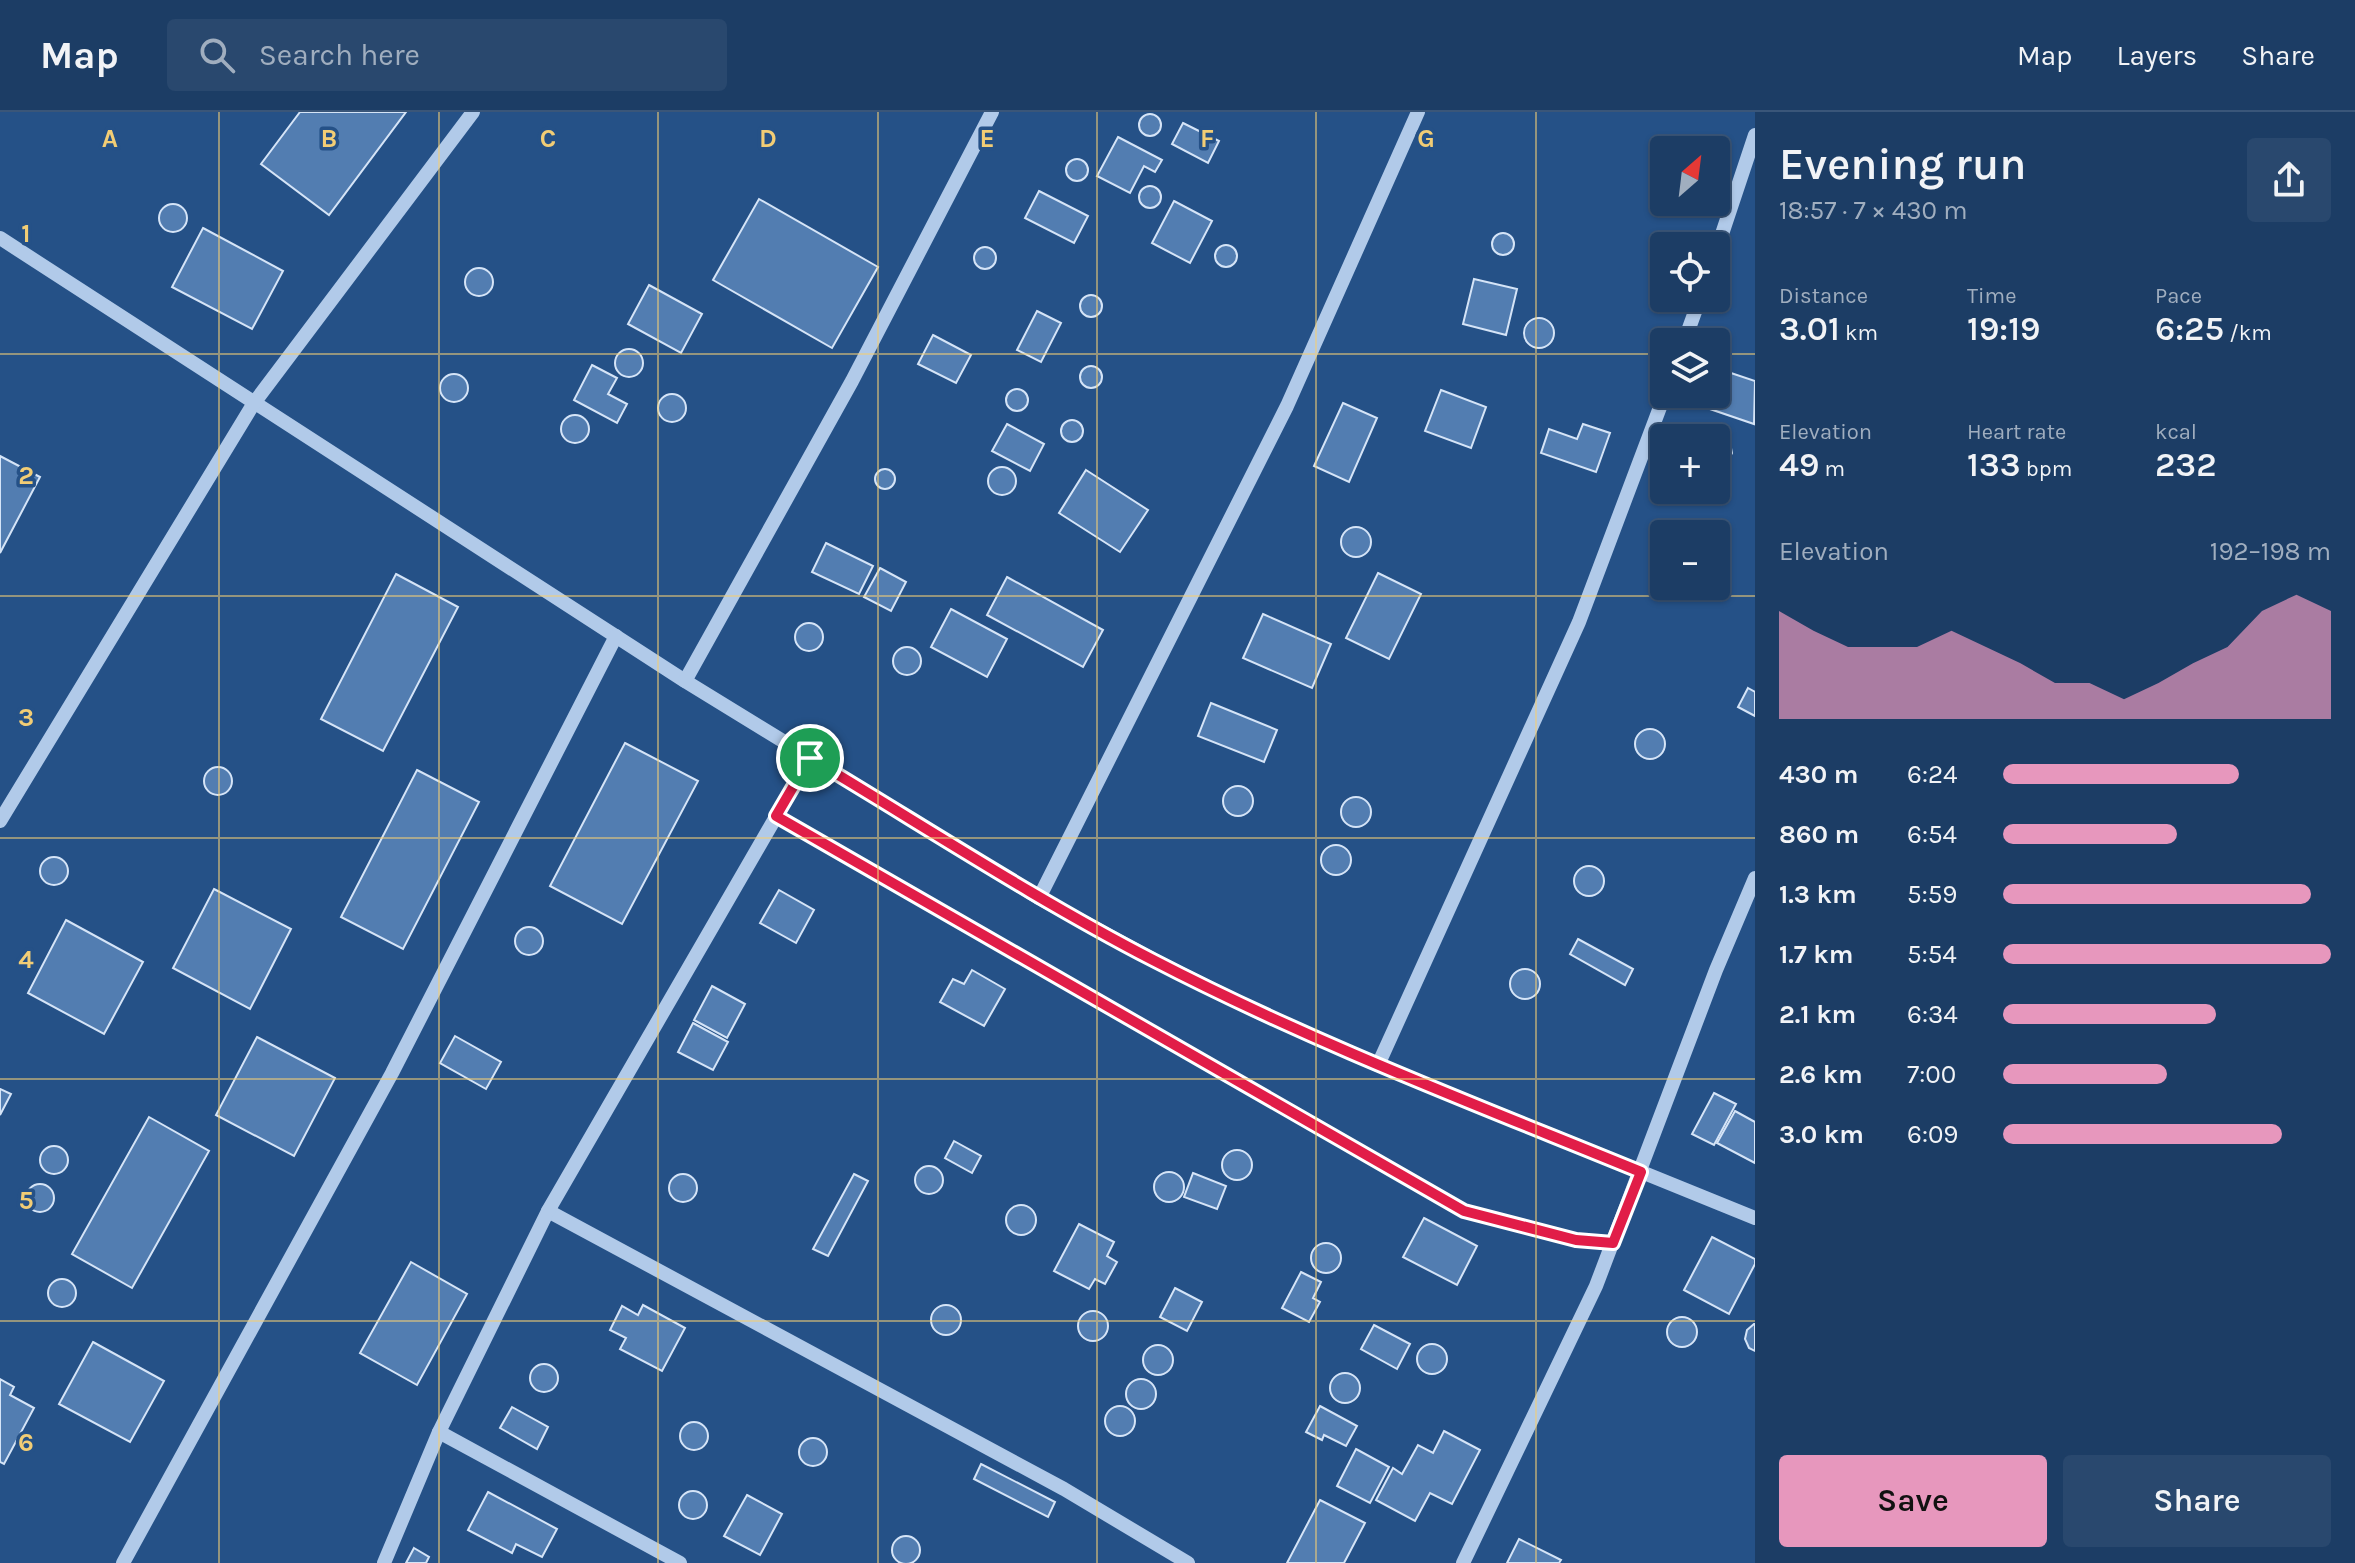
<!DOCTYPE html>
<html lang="en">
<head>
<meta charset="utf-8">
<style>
  body { margin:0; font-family:Karla,sans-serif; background:#29486e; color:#f1f3f6; height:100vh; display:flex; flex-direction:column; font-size:30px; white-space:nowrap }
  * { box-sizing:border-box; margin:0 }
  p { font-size:26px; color:#a0aebf }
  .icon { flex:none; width:44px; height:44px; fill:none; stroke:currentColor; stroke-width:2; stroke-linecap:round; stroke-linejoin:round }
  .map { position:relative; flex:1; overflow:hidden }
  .side { display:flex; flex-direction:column; background:#1c3d65; width:600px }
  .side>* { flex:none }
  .needle { width:52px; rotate:28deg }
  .tools { position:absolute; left:1650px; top:24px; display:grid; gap:16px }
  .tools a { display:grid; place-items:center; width:80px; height:80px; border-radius:8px; background:#1c3d65; box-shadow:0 2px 6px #0004,0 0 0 2px #3a5679; font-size:40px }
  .pin { position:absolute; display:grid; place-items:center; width:68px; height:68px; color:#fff; margin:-34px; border:4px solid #fff; border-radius:50%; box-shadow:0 2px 8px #0007 }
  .round { display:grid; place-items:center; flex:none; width:84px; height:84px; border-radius:8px; background:#29486e }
  .overview { display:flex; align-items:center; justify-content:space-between; height:136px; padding:0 24px }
  h1 { font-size:44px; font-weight:600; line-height:60px }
  .figures { display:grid; grid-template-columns:repeat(3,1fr); gap:12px; height:136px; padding:8px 24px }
  .figures div { display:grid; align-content:center }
  .figures b { font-size:34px; font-weight:600 }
  .figures small { font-size:22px; font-weight:400 }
  .figures p { font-size:22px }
  .chart { height:224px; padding:16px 24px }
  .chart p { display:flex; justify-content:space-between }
  .chart svg { width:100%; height:144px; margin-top:8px; fill:#e797bd; opacity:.7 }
  .button { display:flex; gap:16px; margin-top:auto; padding:16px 24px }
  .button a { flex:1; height:92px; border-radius:8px; background:#e797bd; color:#111; font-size:32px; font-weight:600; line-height:92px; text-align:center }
  .button a+a { background:#29486e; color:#f1f3f6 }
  ul { padding:0 24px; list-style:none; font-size:26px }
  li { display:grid; grid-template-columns:128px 96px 1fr; align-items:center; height:60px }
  li i { height:20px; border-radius:10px; background:#e797bd }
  header { display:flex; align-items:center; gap:48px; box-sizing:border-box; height:112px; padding:0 40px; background:#1c3d65; border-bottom:2px solid #3a5679 }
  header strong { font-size:38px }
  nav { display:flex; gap:44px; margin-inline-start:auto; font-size:28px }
  .search { width:560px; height:72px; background:#29486e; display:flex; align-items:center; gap:20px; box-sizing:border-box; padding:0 28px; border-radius:8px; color:#a0aebf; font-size:30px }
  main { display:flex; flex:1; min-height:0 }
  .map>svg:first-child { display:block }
  .building { fill:#527db1; stroke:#d5e4f7; stroke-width:2 }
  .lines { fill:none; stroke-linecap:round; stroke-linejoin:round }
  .minor { stroke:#b1cae9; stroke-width:14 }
  .route-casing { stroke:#fff; stroke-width:16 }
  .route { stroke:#e11d48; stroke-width:10 }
  .grid { fill:none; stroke:#f2cd75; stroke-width:2; stroke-opacity:0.55 }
  .grid-label { font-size:26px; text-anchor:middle; font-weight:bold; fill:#f2cd75; stroke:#255187; stroke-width:7; stroke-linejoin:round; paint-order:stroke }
</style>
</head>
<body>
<header>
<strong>Map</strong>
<div class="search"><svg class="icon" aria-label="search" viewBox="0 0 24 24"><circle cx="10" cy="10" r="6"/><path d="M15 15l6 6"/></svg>Search here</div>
<nav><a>Map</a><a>Layers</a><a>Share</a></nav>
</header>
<main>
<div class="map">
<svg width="1755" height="1451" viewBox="0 0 1755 1451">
  <rect width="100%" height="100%" fill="#255187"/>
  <g class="building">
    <path d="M 300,0 L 406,0 L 329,103 L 261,52 Z"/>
    <circle cx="1150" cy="13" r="11"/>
    <path d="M 1183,11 L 1219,29 L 1208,51 L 1172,32 Z"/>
    <path d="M 1118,25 L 1162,48 L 1155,60 L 1144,54 L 1130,81 L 1097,64 Z"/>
    <circle cx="1077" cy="58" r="11"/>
    <circle cx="1150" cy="85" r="11"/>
    <path d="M 1039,79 L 1088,104 L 1074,131 L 1025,106 Z"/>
    <path d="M 759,87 L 878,155 L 832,236 L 713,168 Z"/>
    <path d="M 1174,89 L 1212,109 L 1190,151 L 1152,131 Z"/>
    <circle cx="173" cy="106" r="14"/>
    <path d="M 203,116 L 283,159 L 252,217 L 172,175 Z"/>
    <circle cx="1503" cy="132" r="11"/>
    <circle cx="1226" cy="144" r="11"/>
    <circle cx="985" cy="146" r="11"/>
    <circle cx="479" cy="170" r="14"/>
    <path d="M 1474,167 L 1517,177 L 1506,223 L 1463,212 Z"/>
    <path d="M 649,173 L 702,202 L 681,241 L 628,212 Z"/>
    <circle cx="1091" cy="194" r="11"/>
    <path d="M 1037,199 L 1061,211 L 1041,250 L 1017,238 Z"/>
    <circle cx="1539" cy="221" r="15"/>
    <path d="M 933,223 L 971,243 L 956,271 L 918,252 Z"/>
    <circle cx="629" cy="251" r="14"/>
    <path d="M 592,253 L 617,266 L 608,282 L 627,292 L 617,311 L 574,288 Z"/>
    <circle cx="1091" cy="265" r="11"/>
    <path d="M 1722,258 L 1755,269 L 1754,312 L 1710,297 Z"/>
    <circle cx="454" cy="276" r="14"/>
    <circle cx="1017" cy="288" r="11"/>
    <path d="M 1441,278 L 1486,295 L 1471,336 L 1425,319 Z"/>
    <circle cx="672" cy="296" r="14"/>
    <path d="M 1343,291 L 1377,306 L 1349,370 L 1314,354 Z"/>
    <circle cx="575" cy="317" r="14"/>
    <circle cx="1072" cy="319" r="11"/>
    <path d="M 1007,312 L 1044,332 L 1030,359 L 992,339 Z"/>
    <path d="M 1583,312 L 1610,321 L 1596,360 L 1541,341 L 1549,317 L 1577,327 Z"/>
    <path d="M 1717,325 L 1730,331 L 1732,341 L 1727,350 L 1718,354 L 1716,326 L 1711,326 Z"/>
    <path d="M 0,344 L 40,365 L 0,441 Z"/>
    <circle cx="1002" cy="369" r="14"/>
    <circle cx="885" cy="367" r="10"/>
    <path d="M 1086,358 L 1148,398 L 1120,440 L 1059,401 Z"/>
    <path d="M 1716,367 L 1722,376 L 1721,386 L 1713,393 L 1699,391 L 1693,378 L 1716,378 Z"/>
    <circle cx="1356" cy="430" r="15"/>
    <path d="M 826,431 L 873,454 L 859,482 L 812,460 Z"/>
    <path d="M 880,456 L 906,470 L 891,499 L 864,485 Z"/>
    <path d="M 1378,461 L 1421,482 L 1389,547 L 1346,526 Z"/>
    <path d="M 396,462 L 458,495 L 383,639 L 321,607 Z"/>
    <path d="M 1007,465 L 1103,518 L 1083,555 L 987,503 Z"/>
    <path d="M 951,497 L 1007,527 L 987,565 L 931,535 Z"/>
    <path d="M 1263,502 L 1331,532 L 1312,576 L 1243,546 Z"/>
    <circle cx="809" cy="525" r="14"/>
    <circle cx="907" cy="549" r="14"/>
    <path d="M 1748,576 L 1755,580 L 1755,604 L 1738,595 Z"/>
    <path d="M 1211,591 L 1277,618 L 1264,650 L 1198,624 Z"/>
    <circle cx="1650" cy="632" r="15"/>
    <path d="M 625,631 L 698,669 L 622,812 L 550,774 Z"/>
    <circle cx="218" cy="669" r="14"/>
    <path d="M 417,658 L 479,690 L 403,837 L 341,805 Z"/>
    <circle cx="1238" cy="689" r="15"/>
    <circle cx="1356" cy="700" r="15"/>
    <circle cx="1336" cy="748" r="15"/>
    <circle cx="54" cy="759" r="14"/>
    <circle cx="1589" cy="769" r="15"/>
    <path d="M 214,777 L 291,817 L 250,897 L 173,856 Z"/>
    <path d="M 779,778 L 814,798 L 796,831 L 760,811 Z"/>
    <path d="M 66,808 L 143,850 L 104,922 L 28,881 Z"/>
    <circle cx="529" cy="829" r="14"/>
    <path d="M 1578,827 L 1633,857 L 1625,873 L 1570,842 Z"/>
    <circle cx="1525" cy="872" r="15"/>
    <path d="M 972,858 L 1005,877 L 984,914 L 940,890 L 953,867 L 964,872 Z"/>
    <path d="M 712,874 L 745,892 L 727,926 L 694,908 Z"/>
    <path d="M 693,911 L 728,930 L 713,958 L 678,940 Z"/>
    <path d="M 455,924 L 501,950 L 486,977 L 440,951 Z"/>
    <path d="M 257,925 L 335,966 L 294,1044 L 216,1003 Z"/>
    <path d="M 0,977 L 11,982 L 0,1003 Z"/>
    <path d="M 1714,981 L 1736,992 L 1714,1033 L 1692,1022 Z"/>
    <path d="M 1735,999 L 1755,1010 L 1755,1051 L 1717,1031 Z"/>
    <path d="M 149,1005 L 209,1039 L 132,1176 L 72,1142 Z"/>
    <path d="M 954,1029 L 981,1044 L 972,1061 L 945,1046 Z"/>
    <circle cx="54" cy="1048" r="14"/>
    <circle cx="1237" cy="1053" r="15"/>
    <circle cx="929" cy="1068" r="14"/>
    <circle cx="1169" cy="1075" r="15"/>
    <path d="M 1193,1061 L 1226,1074 L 1217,1097 L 1184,1085 Z"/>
    <circle cx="683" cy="1076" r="14"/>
    <path d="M 854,1062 L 868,1069 L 828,1144 L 813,1137 Z"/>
    <circle cx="40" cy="1086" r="14"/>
    <circle cx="1021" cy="1108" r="15"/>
    <path d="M 1424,1106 L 1477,1134 L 1457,1173 L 1403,1145 Z"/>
    <path d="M 1079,1112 L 1114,1130 L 1107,1144 L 1117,1150 L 1105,1172 L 1095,1167 L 1089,1177 L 1054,1159 Z"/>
    <path d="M 1712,1125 L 1755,1147 L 1755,1152 L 1729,1202 L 1684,1178 Z"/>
    <circle cx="1326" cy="1146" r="15"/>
    <path d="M 411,1150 L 467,1182 L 417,1273 L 360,1241 Z"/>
    <path d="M 1301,1160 L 1321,1170 L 1313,1186 L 1320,1190 L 1309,1210 L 1282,1196 Z"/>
    <circle cx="62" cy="1181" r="14"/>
    <path d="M 1175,1176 L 1202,1190 L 1187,1219 L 1160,1205 Z"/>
    <path d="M 643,1193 L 685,1216 L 662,1259 L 620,1237 L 626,1226 L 610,1218 L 622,1194 L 638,1203 Z"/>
    <circle cx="946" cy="1208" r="15"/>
    <circle cx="1093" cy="1214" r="15"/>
    <circle cx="1682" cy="1220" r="15"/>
    <path d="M 1754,1212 L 1755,1212 L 1755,1239 L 1749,1236 L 1745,1227 L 1747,1218 Z"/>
    <path d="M 1374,1213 L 1410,1232 L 1397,1257 L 1361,1237 Z"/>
    <path d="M 93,1230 L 164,1269 L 130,1330 L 59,1292 Z"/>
    <circle cx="1432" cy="1247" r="15"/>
    <circle cx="1158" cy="1248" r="15"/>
    <circle cx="544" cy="1266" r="14"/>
    <circle cx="1345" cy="1276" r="15"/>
    <path d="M 0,1267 L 14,1275 L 10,1283 L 34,1296 L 4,1352 L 0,1350 Z"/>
    <circle cx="1141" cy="1282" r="15"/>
    <path d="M 1320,1294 L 1357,1314 L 1346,1334 L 1324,1323 L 1322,1328 L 1306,1320 Z"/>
    <circle cx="1120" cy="1309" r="15"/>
    <path d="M 512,1295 L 548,1315 L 537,1337 L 500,1316 Z"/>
    <circle cx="694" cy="1324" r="14"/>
    <path d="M 1444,1319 L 1480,1338 L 1452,1392 L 1430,1381 L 1415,1409 L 1376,1388 L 1393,1356 L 1402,1362 L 1418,1333 L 1433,1341 Z"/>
    <circle cx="813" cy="1340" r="14"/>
    <path d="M 1356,1337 L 1389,1355 L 1370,1391 L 1337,1374 Z"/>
    <path d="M 981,1352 L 1055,1390 L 1048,1405 L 974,1367 Z"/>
    <circle cx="693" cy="1393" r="14"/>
    <path d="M 488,1380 L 557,1417 L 542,1445 L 516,1432 L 512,1441 L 468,1418 Z"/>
    <path d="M 747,1383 L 782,1402 L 760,1443 L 724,1424 Z"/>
    <path d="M 1320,1388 L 1365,1411 L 1344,1451 L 1287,1451 Z"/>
    <circle cx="906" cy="1438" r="14"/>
    <path d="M 1519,1427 L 1561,1448 L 1559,1451 L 1507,1451 Z"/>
    <path d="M 414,1436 L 429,1445 L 426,1451 L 406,1451 Z"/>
  </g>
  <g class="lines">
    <g class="minor">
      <path d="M 0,126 L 685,569 L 1039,786 L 1154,848 L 1258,900 L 1378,953 L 1755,1106"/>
      <path d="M 1716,140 L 1755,23"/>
      <path d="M 1684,230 L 1700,186"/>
      <path d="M 685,569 L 852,269 L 992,0"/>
      <path d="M 776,704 L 1464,1099 L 1576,1128 L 1613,1131"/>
      <path d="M 0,709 L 254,291 L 473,0"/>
      <path d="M 1039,786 L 1287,294 L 1418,0"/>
      <path d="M 1378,953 L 1579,510 L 1665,282"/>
      <path d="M 548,1099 L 1064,1377 L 1188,1451"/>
      <path d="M 439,1320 L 680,1451"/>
      <path d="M 123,1451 L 392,961 L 616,524"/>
      <path d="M 384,1451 L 439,1320 L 548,1099 L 810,646"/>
      <path d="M 1463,1451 L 1596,1174 L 1716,858 L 1755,766"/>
    </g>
  </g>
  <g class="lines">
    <defs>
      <path id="route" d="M 810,646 C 924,714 1035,787 1153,848 C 1311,930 1477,993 1641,1060 L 1613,1131 L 1576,1128 L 1464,1099 L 776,704 Z"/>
    </defs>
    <use href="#route" class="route-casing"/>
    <use href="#route" class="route"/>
  </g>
  <path class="grid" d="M 219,0 L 219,1451M 439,0 L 439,1451M 658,0 L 658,1451M 878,0 L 878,1451M 1097,0 L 1097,1451M 1316,0 L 1316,1451M 1536,0 L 1536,1451M 0,242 L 1664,242M 1716,242 L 1755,242M 0,484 L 1755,484M 0,726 L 1755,726M 0,967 L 1755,967M 0,1209 L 1755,1209"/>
  <g class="grid-label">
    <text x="110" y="35">A</text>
    <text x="329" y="35">B</text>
    <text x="548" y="35">C</text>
    <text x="768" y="35">D</text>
    <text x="987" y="35">E</text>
    <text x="1207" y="35">F</text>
    <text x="1426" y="35">G</text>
    <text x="26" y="130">1</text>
    <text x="26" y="372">2</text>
    <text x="26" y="614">3</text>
    <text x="26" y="856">4</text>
    <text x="26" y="1097">5</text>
    <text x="26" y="1339">6</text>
  </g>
</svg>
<div class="tools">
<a><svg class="needle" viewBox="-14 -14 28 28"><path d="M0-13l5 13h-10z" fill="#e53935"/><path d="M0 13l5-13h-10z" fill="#a0aebf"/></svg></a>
<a><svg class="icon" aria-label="locate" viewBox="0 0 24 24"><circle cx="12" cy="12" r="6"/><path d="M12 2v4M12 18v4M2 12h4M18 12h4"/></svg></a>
<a><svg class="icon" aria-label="layers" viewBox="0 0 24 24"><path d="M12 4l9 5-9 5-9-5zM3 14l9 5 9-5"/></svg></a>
<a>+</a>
<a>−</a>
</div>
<div class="pin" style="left:810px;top:646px;background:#1e9e55"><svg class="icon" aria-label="arrive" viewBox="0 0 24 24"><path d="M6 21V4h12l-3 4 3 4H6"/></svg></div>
</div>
<section class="side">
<div class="overview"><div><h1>Evening run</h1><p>18:57 · 7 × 430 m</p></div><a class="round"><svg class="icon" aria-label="share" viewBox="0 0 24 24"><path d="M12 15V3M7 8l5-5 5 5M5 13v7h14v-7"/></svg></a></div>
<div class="figures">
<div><p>Distance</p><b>3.01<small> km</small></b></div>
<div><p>Time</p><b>19:19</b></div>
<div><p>Pace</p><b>6:25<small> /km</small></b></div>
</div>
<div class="figures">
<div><p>Elevation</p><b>49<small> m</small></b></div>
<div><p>Heart rate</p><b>133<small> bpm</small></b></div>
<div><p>kcal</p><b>232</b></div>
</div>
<div class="chart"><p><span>Elevation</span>192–198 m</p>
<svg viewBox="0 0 160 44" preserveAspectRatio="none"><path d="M0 44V11L10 17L20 22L30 22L40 22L50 17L60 22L70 27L80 33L90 33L100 38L110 33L120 27L130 22L140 11L150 6L160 11V44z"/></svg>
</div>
<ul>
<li><b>430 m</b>6:24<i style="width:72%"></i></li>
<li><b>860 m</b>6:54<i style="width:53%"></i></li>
<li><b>1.3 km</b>5:59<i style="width:94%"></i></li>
<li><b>1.7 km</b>5:54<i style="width:100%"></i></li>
<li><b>2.1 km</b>6:34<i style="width:65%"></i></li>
<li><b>2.6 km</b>7:00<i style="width:50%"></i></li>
<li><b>3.0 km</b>6:09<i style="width:85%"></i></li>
</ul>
<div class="button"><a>Save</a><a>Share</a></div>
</section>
</main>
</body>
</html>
